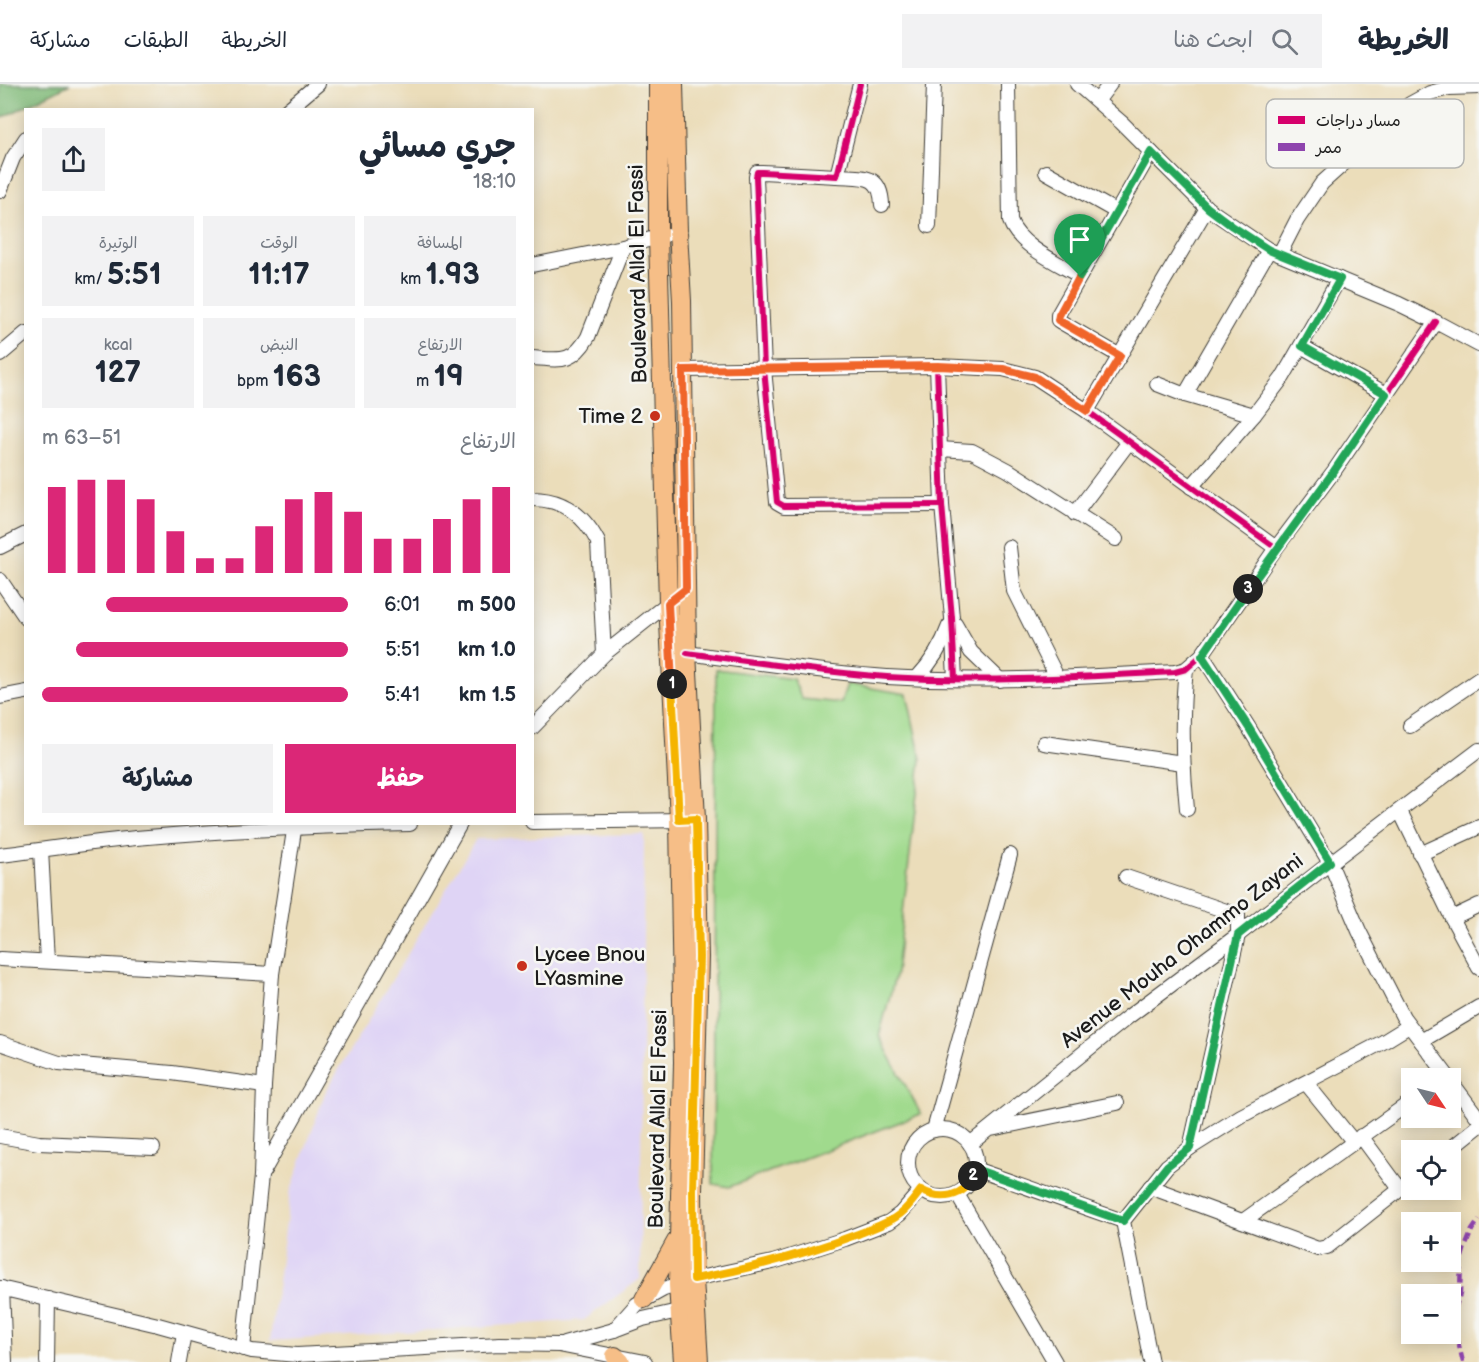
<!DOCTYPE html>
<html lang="ar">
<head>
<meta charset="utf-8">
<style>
  body { margin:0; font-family:"Balsamiq Sans","Playpen Sans Arabic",sans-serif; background:#f2f2f3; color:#1f2937; direction:rtl; height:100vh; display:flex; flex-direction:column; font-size:22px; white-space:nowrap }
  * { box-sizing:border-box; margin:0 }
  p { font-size:20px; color:#747a83 }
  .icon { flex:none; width:33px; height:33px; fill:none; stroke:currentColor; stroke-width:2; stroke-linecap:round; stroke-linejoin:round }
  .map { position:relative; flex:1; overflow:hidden; direction:ltr }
  .drawer { position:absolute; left:24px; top:24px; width:510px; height:717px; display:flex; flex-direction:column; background:#fff; border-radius:0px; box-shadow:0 3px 15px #0003; direction:rtl }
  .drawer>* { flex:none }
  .needle { width:39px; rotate:125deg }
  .controls { position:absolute; left:1401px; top:984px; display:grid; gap:12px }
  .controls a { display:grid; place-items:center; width:60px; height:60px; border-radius:0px; background:#fff; box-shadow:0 3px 15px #0003; font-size:30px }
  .pin { position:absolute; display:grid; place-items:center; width:51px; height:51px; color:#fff; margin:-62px -26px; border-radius:50% 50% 50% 0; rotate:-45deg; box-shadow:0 0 6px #0007 }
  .pin .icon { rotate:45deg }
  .km { position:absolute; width:30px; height:30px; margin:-15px; border-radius:50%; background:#222; color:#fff; font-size:16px; line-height:30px; text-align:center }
  .round { display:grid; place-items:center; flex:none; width:63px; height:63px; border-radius:0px; background:#f2f2f3 }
  .overview { display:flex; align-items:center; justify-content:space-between; height:102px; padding:0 18px }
  h1 { font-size:33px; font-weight:700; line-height:45px }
  .metrics { display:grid; grid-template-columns:repeat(3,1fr); gap:9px; height:102px; padding:6px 18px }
  .metrics div { display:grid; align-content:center; border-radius:0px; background:#f2f2f3; text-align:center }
  .metrics b { font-size:30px; font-weight:700 }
  .metrics small { font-size:16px; font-weight:400 }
  .metrics p { font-size:16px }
  .chart { height:168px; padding:12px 18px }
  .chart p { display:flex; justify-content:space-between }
  .chart svg { width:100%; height:108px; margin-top:6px; stroke:#db2777; stroke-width:6 }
  .action { display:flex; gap:12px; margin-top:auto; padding:12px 18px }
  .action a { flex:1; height:69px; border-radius:0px; background:#db2777; color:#fff; font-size:24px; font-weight:700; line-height:69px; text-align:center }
  .action a+a { background:#f2f2f3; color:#1f2937 }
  ul { padding:0 18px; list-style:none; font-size:20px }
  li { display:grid; grid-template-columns:96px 72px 1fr; align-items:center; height:45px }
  li i { height:15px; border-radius:8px; background:#db2777 }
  header { display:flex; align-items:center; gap:36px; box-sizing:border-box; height:84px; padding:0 30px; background:#fff; border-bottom:2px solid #e0e1e3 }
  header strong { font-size:28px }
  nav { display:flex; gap:33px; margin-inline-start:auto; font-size:21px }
  .search { width:420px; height:54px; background:#f2f2f3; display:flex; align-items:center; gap:15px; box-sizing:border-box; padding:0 21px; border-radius:0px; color:#747a83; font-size:22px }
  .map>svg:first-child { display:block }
  .built { fill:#dfd4f5 }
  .green { fill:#a0da8d; stroke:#5e7b54; stroke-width:1.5 }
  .forest { fill:#80ba78; stroke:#4e6b4a; stroke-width:1.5 }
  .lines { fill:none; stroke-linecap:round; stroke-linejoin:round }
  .minor-casing { stroke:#3b3934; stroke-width:16 }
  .major-casing { stroke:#3b3934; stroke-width:20 }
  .minor { stroke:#fff; stroke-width:14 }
  .major { stroke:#f6be87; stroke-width:18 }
  .quiet { stroke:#8e44ad; stroke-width:4.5; stroke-dasharray:9 4.5; stroke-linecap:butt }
  .cycleway-casing { stroke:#f6f6f2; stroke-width:10 }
  .cycleway { stroke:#d6006c; stroke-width:6 }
  .split-1-casing { stroke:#fff; stroke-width:12 }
  .split-2-casing { stroke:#fff; stroke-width:12 }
  .split-3-casing { stroke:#fff; stroke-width:12 }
  .split-4-casing { stroke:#fff; stroke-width:12 }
  .split-1 { stroke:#f0652b; stroke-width:8 }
  .split-2 { stroke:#f5b400; stroke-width:8 }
  .split-3 { stroke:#22a559; stroke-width:8 }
  .split-4 { stroke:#22a559; stroke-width:8 }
  .poi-dot { fill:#c8321e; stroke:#f6f6f2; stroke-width:2 }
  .labels { text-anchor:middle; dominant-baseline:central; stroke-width:5; stroke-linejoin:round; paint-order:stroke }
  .street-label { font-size:21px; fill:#1c1c1c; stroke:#f6f6f2 }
  .poi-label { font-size:21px; fill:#1c1c1c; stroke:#f6f6f2; text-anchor:end }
  .key { fill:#f6f6f2; stroke:#b5b5b2; stroke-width:1.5 }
  .key-label { font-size:16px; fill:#1c1c1c }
</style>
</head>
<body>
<header>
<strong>الخريطة</strong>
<div class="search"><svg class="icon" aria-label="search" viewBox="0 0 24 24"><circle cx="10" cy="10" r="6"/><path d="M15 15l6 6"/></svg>ابحث هنا</div>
<nav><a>الخريطة</a><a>الطبقات</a><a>مشاركة</a></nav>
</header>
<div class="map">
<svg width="1479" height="1278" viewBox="0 0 1479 1278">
  <rect width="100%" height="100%" fill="#f6f6f2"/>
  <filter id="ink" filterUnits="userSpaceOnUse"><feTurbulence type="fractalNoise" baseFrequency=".0167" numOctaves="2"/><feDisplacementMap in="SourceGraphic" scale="12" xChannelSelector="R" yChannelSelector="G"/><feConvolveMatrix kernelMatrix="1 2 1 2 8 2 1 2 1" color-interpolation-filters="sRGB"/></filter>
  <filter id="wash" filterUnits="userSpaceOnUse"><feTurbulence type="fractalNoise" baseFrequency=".008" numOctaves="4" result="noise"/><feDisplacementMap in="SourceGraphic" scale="24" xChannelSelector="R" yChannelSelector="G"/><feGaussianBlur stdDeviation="1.35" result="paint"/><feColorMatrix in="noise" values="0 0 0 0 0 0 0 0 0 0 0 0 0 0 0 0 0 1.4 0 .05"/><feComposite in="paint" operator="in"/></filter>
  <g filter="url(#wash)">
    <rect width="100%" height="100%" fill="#ebddba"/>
    <path class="built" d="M 644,750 L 640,1195 L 584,1236 L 270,1257 L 290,1109 L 325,1009 L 476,755 Z"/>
    <path class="green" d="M 716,585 L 793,595 L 802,615 L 841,619 L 847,600 L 907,610 L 921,675 L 896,889 L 879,952 L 921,1030 L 729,1103 L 713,1100 Z"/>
    <path class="forest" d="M 0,0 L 70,0 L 0,35 Z"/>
  </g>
  <g filter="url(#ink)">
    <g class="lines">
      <defs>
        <g id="minor">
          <path d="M 860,0 L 837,92 L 762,88 L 757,88 L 756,93 L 764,285 L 777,418 L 784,422 L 942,421"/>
          <path d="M 1008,0 L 1010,137 C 1019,162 1058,179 1080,192"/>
          <path d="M 1077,0 L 1122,39 L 1207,124 L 1269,166 L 1399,220 L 1436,238 L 1479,261"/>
          <path d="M 1098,16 L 1110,0"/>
          <path d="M 287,26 L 318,0"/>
          <path d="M 1046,88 L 1117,128"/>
          <path d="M 837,92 C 863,94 881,89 882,121"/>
          <path d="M 0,107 L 13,74 L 26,54"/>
          <path d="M 929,142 L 934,0"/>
          <path d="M 1280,169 L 1297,136 L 1322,99 L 1410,20 L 1430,9 L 1449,4 L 1479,3"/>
          <path d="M 532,181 L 623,163 L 665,151"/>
          <path d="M 1301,262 L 1386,310"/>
          <path d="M 0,271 L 26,249"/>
          <path d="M 1120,272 L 1061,238 L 1058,236 L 1058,231 L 1151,68"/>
          <path d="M 532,274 C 561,276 572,280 588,253 L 623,163"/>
          <path d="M 683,286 L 937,282"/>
          <path d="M 1157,300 L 1185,311 L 1254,331"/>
          <path d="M 1185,311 L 1269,166"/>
          <path d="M 1087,327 L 1207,124"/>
          <path d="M 940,365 L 972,367 L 1008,386 L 1116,455"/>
          <path d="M 1191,403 L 1254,331 L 1283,293 L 1339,195"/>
          <path d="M 532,415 C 564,415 584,431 598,458 L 604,570"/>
          <path d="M 1075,430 L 1129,358"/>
          <path d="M 0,463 L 26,450"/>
          <path d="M 1009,463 L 1014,507 L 1057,593"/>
          <path d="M 0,496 L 26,534"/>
          <path d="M 955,540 L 971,568 L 1000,596"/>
          <path d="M 687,569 C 754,578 820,588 887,593 C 983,599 1079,593 1175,588 L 1186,585 L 1202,571 L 1276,464 L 1334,387 L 1436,238"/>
          <path d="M 1202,571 L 1249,644 L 1330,779 L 1359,847 L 1403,933 L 1449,994"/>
          <path d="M 1186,585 C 1181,632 1182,678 1187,725"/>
          <path d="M 917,594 C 932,578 942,562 949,542"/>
          <path d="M 955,595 L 952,534 L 942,421 L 937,282 L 1003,285 L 1035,293 L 1087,327 L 1276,464"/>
          <path d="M 0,613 L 26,608"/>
          <path d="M 1410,642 L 1479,595"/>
          <path d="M 532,644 L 604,570 L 686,505"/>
          <path d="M 1044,659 L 1183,679"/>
          <path d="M 1400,727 L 1452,834 L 1479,884"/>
          <path d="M 532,738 L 688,736"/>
          <path d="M 41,766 L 47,877"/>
          <path d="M 1420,770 L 1479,743"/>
          <path d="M 0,771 C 45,766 91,758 136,754 C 227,746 319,742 410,740"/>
          <path d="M 1126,793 L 1238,831 L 1238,851 L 1190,1064"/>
          <path d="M 1452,834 L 1479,821"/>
          <path d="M 0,875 L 272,890"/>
          <path d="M 1421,957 L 1479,923"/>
          <path d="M 0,959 L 59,979 L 172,989 L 264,1002"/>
          <path d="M 1450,996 L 1479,1035"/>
          <path d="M 1306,999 L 1353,1057"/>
          <path d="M 991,1045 L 1117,1019"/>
          <circle cx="942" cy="1079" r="34"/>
          <path d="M 934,1046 L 1010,771"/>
          <path d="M 0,1052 L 39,1059 L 153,1064"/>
          <path d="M 1361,1052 L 1400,1105"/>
          <path d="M 970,1060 L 1128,933 L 1238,851 L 1330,779 L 1479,666"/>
          <path d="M 1449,1066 L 1479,1042"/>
          <path d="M 975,1085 L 1123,1137"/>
          <path d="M 263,1088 L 460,740"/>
          <path d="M 1150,1103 L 1318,1165 L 1327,1163 L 1412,1096"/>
          <path d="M 957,1110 L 1055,1278"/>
          <path d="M 1243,1137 L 1412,1017"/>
          <path d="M 0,1204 L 158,1241 L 252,1267 L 297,1271 L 500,1260 L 559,1261 L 645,1278"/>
          <path d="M 2,1204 L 5,1278"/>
          <path d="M 614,1246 L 637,1220 L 664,1205 L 694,1195 L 773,1178 L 845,1155 L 889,1138 L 900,1130 L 921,1106"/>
          <path d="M 564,1260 L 614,1246 L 643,1235 L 687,1225"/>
          <path d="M 243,1265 L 261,1092 L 264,1002 L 272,890 L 295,740"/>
          <path d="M 47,1278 L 48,1215"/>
          <path d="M 179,1278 L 184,1249"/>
          <path d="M 1151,1278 L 1123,1137 L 1167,1082 L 1190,1064 L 1241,1032 L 1383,958 L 1409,942"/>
        </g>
        <g id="major">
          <path d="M 658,0 L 658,152 L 668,519 L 679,736 L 683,978 L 678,1201 L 683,1278"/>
          <path d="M 674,0 L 678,148 L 682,217 L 687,569 L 696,735 L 699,873 L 693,1107 L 694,1195 L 699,1278"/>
          <path d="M 644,1215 L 678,1154"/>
          <path d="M 615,1272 L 621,1278"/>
        </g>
      </defs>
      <use href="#minor" class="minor-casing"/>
      <use href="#major" class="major-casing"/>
      <use href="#minor" class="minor"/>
      <use href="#major" class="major"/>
      <path class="quiet" d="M 1463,1278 L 1452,1233 L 1460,1210 L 1461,1176 L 1464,1166 L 1472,1146 L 1479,1136"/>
      <defs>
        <g id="cycleway">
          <path d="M 860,0 L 837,92 L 762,88 L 757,88 L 756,93 L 764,285 L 777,418 L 784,422 L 942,421"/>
          <path d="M 687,569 C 754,578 820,588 887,593 C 983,599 1079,593 1175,588 L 1186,585 L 1202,571 L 1276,464 L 1334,387 L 1436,238"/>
          <path d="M 955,595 L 952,534 L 942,421 L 937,282 L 1003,285 L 1035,293 L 1087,327 L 1276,464"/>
        </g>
      </defs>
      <use href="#cycleway" class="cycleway-casing"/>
      <use href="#cycleway" class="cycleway"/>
    </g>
  </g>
  <g class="lines" filter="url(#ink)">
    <defs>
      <path id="split-1" d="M 672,600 L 668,519 L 686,505 L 683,286 L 938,282 L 1003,285 L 1035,293 L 1087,327 L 1120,272 L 1058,236 L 1059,231 L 1080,192"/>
      <path id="split-2" d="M 672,600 L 679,736 L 696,735 L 699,873 L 693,1107 L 694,1195 C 750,1185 805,1170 858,1150 C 872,1144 888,1140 900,1130 C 908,1124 914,1115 921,1106 C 940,1117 964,1114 973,1092"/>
      <path id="split-3" d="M 973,1092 L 975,1085 L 1123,1137 L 1167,1082 L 1190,1064 L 1238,851 L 1330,778 L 1249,644 L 1202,572 L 1248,505"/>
      <path id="split-4" d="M 1080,192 L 1151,68 L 1208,124 L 1232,142 L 1269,166 L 1340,195 L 1302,262 L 1386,310 L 1334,387 L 1248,505"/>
    </defs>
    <use href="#split-1" class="split-1-casing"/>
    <use href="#split-2" class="split-2-casing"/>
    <use href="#split-3" class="split-3-casing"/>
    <use href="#split-4" class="split-4-casing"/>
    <use href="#split-1" class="split-1"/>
    <use href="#split-2" class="split-2"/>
    <use href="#split-3" class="split-3"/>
    <use href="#split-4" class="split-4"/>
  </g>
  <g class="poi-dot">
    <circle cx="655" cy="332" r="6"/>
    <circle cx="522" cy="882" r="6"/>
  </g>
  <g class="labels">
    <g class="street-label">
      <text transform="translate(638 190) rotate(-91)">Boulevard Allal El Fassi</text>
      <text transform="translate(1182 867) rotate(-38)">Avenue Mouha Ohammo Zayani</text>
      <text transform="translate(658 1035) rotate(-89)">Boulevard Allal El Fassi</text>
    </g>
    <g class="poi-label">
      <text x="643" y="332">Time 2</text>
      <text x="534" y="870" text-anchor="start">Lycee Bnou<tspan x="534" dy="24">LYasmine</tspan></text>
    </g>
  </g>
  <rect x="1266" y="15" width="198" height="69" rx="9" class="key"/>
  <rect x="1278" y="32" width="27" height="8" fill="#d6006c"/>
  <rect x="1278" y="59" width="27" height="8" fill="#8e44ad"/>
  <g class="key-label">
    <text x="1316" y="42">مسار دراجات</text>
    <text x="1316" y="69">ممر</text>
  </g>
</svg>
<div class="controls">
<a><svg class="needle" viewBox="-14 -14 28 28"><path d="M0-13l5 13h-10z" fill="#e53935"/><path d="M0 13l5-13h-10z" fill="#747a83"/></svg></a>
<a><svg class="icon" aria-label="locate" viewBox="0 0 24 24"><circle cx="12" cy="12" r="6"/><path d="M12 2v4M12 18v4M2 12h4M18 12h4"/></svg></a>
<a>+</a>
<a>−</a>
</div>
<div class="pin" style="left:1080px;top:192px;background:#1e9e55"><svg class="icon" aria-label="arrive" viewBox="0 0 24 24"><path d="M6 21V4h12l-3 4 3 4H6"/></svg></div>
<b class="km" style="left:672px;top:600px">1</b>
<b class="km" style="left:973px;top:1092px">2</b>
<b class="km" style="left:1248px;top:505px">3</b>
<section class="drawer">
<div class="overview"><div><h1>جري مسائي</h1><p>18:10</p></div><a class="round"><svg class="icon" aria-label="share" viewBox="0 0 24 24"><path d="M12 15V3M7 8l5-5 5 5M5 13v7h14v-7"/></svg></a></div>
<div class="metrics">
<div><p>المسافة</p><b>1.93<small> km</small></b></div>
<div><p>الوقت</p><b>11:17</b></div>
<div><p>الوتيرة</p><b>5:51<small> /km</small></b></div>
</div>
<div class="metrics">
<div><p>الارتفاع</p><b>19<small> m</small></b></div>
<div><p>النبض</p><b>163<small> bpm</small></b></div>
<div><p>kcal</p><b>127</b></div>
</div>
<div class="chart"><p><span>الارتفاع</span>51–63 m</p>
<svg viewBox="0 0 160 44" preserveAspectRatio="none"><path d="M5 44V9M15 44V6M25 44V6M35 44V14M45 44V27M55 44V38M65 44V38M75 44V25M85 44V14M95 44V11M105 44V19M115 44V30M125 44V30M135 44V22M145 44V14M155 44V9"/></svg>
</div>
<ul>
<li><b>500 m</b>6:01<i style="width:79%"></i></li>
<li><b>1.0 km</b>5:51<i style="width:89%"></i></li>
<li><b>1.5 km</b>5:41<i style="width:100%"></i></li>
</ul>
<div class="action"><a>حفظ</a><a>مشاركة</a></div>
</section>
</div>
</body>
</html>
